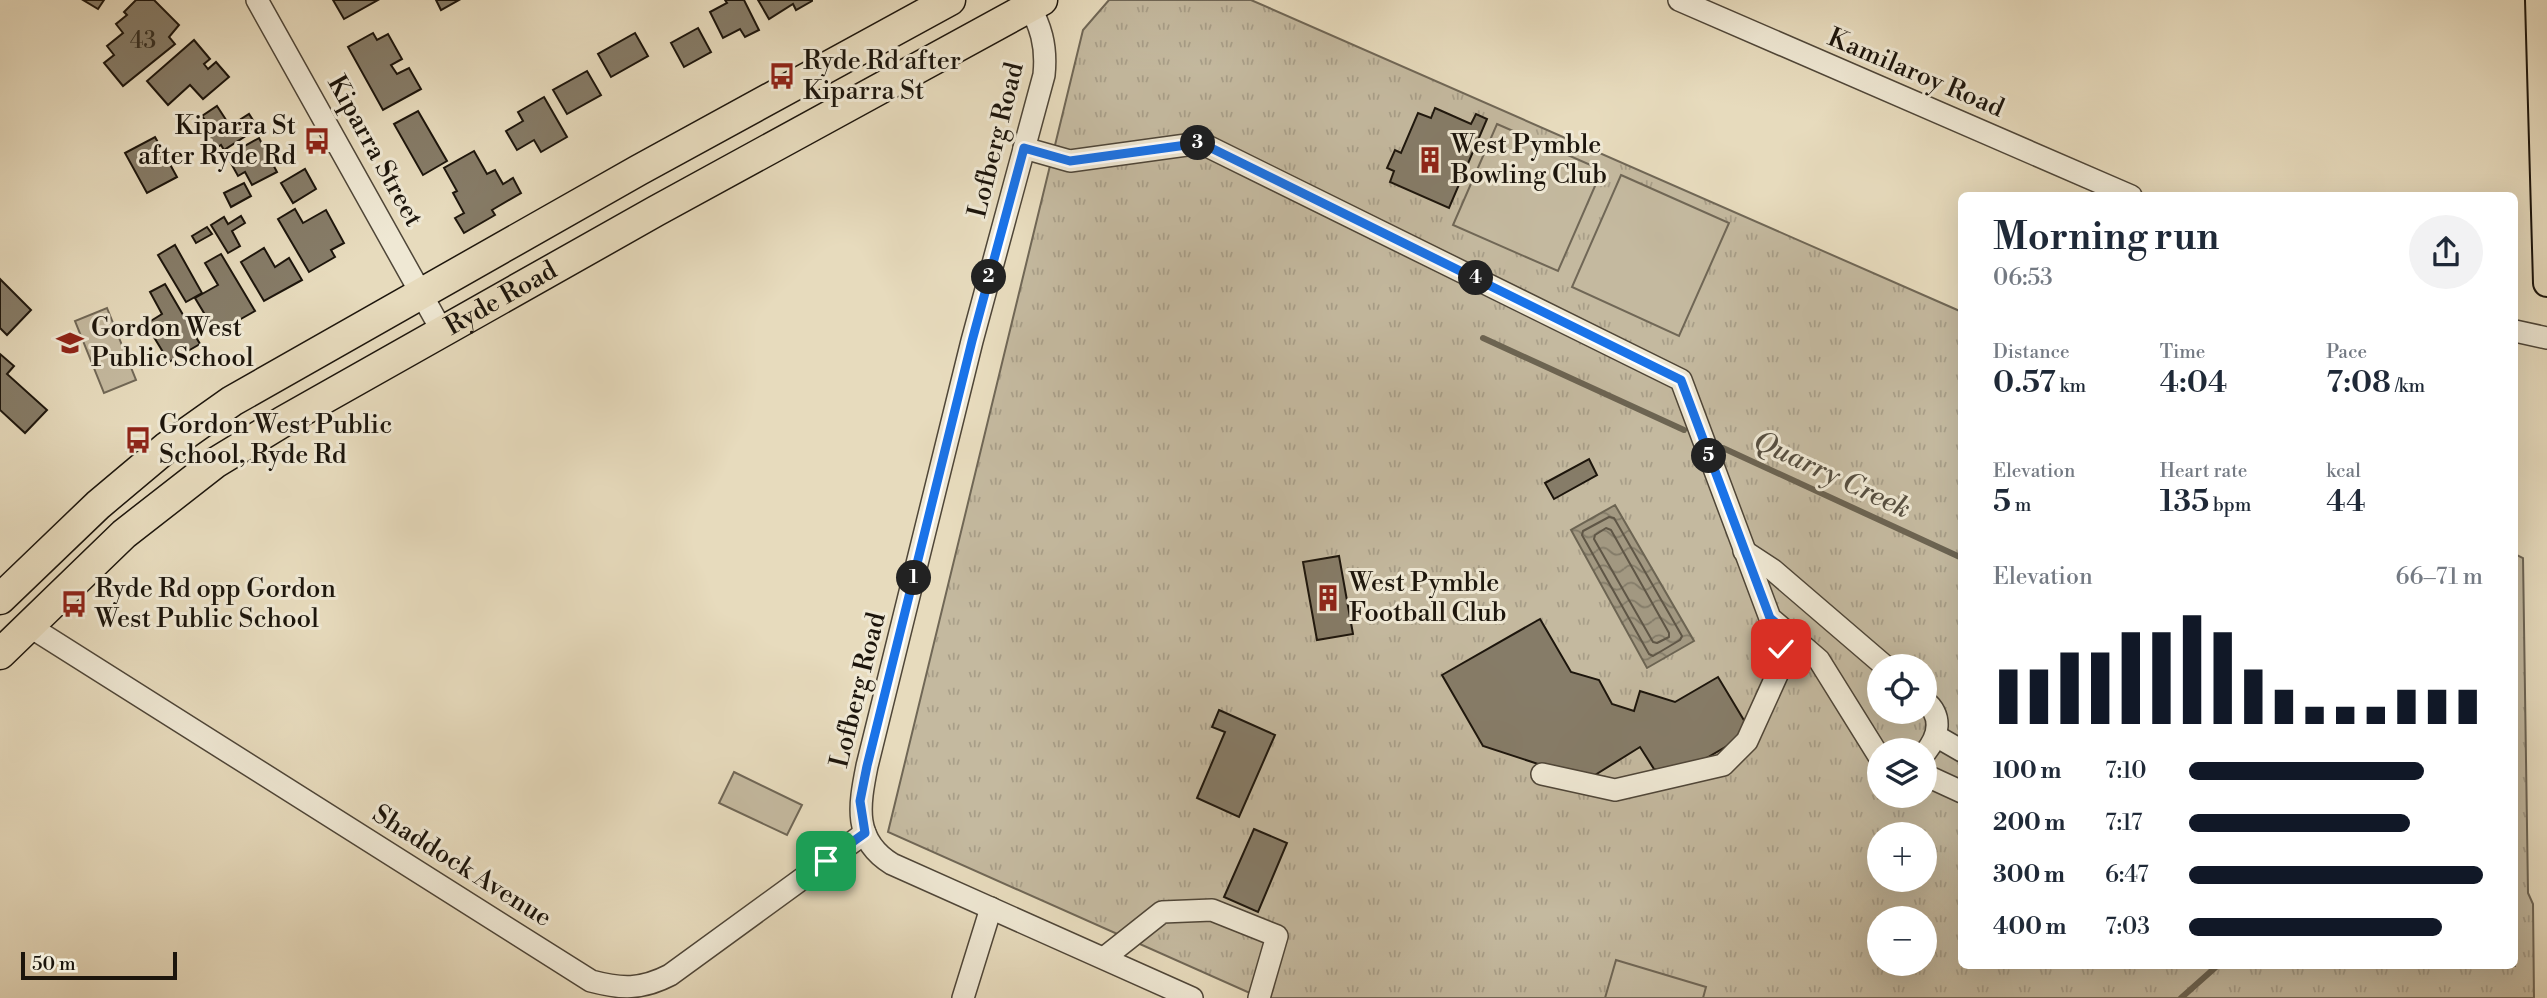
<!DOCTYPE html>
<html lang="en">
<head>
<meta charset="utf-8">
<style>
  body { margin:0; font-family:"Libre Bodoni",serif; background:#f2f2f3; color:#1f2937; height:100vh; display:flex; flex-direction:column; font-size:26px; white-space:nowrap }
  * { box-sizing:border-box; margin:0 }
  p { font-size:23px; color:#747a83 }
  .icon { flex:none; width:38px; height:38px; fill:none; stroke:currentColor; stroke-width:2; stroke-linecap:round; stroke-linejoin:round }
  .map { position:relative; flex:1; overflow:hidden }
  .sheet { position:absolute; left:1958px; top:192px; width:560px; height:777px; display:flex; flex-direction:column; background:#fff; border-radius:10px; box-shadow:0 7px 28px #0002 }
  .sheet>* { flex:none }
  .buttons { position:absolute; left:1867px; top:654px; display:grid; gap:14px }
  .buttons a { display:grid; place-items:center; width:70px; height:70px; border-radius:50%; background:#fff; box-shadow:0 7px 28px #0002; font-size:35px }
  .scale { position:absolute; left:21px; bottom:18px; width:156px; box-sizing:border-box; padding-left:7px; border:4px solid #1c150c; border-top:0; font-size:19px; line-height:24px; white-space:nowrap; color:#1c150c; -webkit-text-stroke:5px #efe8d4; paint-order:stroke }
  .pin { position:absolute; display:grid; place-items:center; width:60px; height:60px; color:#fff; margin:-30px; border-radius:14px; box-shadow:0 4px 10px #0006 }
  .km { position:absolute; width:35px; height:35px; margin:-18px; border-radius:50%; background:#222; color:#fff; font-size:19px; line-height:35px; text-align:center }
  .round { display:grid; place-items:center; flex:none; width:74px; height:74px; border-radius:37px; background:#f2f2f3 }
  .headline { display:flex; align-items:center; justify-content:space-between; height:119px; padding:0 35px }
  h1 { font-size:38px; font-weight:600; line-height:52px }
  .stats { display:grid; grid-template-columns:repeat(3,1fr); gap:10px; height:119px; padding:7px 35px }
  .stats div { display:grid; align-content:center }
  .stats b { font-size:30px; font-weight:600 }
  .stats small { font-size:19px; font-weight:400 }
  .stats p { font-size:19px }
  .chart { height:196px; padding:14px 35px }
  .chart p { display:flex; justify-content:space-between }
  .chart svg { width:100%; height:126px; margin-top:7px; stroke:#111827; stroke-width:6 }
  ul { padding:0 35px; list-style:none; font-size:23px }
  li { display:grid; grid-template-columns:112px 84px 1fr; align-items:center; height:52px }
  li i { height:18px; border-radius:9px; background:#111827 }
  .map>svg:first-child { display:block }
  .grass { fill:url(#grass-tufts); stroke:#706756; stroke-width:2; fill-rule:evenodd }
  .pitch { fill:#c4b99f; stroke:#706756; stroke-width:2 }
  .water { fill:url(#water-waves); stroke:#6c6452; stroke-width:2 }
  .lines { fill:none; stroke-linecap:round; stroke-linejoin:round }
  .shore { stroke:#5f5646; stroke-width:2 }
  .stream { stroke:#6c6452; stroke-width:6 }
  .building { fill:#867c68; stroke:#1c150c; stroke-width:2 }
  .minor-casing { stroke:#4f4638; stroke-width:24 }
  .major-casing { stroke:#1c150c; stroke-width:30 }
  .highway-casing { stroke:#1c150c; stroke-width:33 }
  .minor { stroke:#efe8d4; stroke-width:21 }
  .major { stroke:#e7dbbd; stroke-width:26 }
  .highway { stroke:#e7dbbd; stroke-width:30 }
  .route-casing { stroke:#fff; stroke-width:14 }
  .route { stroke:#1a73e8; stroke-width:9 }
  .labels { text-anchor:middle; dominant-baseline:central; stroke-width:6; stroke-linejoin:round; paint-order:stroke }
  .number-label { font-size:23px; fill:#362f23 }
  .poi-label { font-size:26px; fill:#1c150c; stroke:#efe8d4; text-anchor:start }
  .street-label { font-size:26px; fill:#1c150c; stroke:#efe8d4 }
  .water-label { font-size:28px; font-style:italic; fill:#585041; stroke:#efe8d4 }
</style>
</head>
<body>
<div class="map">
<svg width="2547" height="998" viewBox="0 0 2547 998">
  <defs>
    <pattern id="grass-tufts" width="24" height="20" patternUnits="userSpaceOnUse" patternTransform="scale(1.75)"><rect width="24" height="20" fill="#c4b99f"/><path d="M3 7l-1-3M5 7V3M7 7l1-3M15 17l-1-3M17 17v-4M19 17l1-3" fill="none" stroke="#a89e88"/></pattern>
    <pattern id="water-waves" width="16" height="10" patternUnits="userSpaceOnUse" patternTransform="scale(1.75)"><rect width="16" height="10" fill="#a29881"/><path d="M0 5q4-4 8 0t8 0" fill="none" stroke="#837b68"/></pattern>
  </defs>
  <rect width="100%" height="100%" fill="#e7dbbd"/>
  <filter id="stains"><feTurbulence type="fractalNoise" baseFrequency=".00286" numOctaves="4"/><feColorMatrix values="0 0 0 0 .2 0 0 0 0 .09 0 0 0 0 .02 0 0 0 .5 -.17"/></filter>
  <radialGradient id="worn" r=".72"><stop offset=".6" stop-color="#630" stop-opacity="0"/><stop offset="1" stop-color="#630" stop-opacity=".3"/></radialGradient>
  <path class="grass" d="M 1109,0 L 1251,0 L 1962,312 L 1962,966 L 2515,966 L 2515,554 L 2523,558 L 2528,893 L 2533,904 L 2534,998 L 1261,998 L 888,832 L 1083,30 ZM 1880,667 L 1925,667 L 1925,712 L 1880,712 ZM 1880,751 L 1925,751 L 1925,796 L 1880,796 ZM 1880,835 L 1925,835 L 1925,880 L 1880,880 ZM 1880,919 L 1925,919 L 1925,964 L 1880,964 Z"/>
  <g class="pitch">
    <path d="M 1497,124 L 1602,170 L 1558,271 L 1453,225 Z"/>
    <path d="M 1621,175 L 1729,223 L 1679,336 L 1572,287 Z"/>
    <path d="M 107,308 L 136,380 L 104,393 L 75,321 Z"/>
    <path d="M 734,772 L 802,805 L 787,835 L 719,803 Z"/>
    <path d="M 1616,960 L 1706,987 L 1703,998 L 1605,998 Z"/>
  </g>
  <path class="water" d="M 1615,505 L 1694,641 L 1647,668 L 1571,530 Z"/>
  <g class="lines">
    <g class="shore">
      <path d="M 1609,517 L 1614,518 L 1682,636 L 1680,640 L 1653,656 L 1649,654 L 1582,535 L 1583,531 Z"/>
      <path d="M 1606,528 L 1611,530 L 1669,633 L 1669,637 L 1657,643 L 1653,642 L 1594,539 L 1595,535 Z"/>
    </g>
    <g class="stream">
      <path d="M 1483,338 L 1684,430"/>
      <path d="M 1723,448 L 1962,558"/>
      <path d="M 2181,998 L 2217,966"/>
    </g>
  </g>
  <g class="building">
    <path d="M 83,0 L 104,0 L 98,9 Z"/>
    <path d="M 136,0 L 154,0 L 179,25 L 169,37 L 175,44 L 123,86 L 104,63 L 114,55 L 107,46 L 123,33 L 116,24 L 127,15 L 124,12 Z"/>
    <path d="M 333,0 L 378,0 L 344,19 Z"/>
    <path d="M 436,0 L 459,0 L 441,10 Z"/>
    <path d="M 725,0 L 744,0 L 759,30 L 745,37 L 740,29 L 723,38 L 710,12 L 727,3 Z"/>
    <path d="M 758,0 L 812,0 L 812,1 L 796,10 L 793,4 L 769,19 Z"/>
    <path d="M 698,28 L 711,52 L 684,67 L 671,43 Z"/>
    <path d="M 373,33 L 377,40 L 388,34 L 402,59 L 391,65 L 397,74 L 409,68 L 421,89 L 383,110 L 348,47 Z"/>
    <path d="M 635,33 L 648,56 L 611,77 L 598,54 Z"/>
    <path d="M 194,40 L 210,59 L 204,64 L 208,69 L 216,62 L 229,77 L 203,99 L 190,85 L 168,105 L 147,81 Z"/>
    <path d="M 587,71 L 601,95 L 567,114 L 553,90 Z"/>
    <path d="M 544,97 L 567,137 L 541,152 L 534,140 L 517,150 L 506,131 L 523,121 L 518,112 Z"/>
    <path d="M 217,106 L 230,126 L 249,114 L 258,128 L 224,150 L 221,145 L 213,150 L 196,125 L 205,120 L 202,116 Z"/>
    <path d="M 1435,108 L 1471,124 L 1476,114 L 1487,119 L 1449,208 L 1390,182 L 1394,171 L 1387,168 L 1395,150 L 1401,153 L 1418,113 L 1431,118 Z"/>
    <path d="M 418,111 L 447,161 L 423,175 L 394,124 Z"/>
    <path d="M 155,137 L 177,177 L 147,193 L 125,153 Z"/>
    <path d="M 259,138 L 277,172 L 252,185 L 245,172 L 238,176 L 227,156 Z"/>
    <path d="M 474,151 L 487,174 L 495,170 L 503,184 L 513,178 L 521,193 L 492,210 L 495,215 L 464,233 L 455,218 L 464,213 L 453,193 L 457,191 L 444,168 Z"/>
    <path d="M 305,169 L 316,189 L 293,203 L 281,183 Z"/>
    <path d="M 244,183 L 251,196 L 231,207 L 224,193 Z"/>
    <path d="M 295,209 L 303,223 L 326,210 L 344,243 L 331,250 L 335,257 L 309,272 L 278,219 Z"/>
    <path d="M 241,216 L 245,223 L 232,231 L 240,246 L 228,253 L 211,225 L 224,217 L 228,224 Z"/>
    <path d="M 207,227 L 212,234 L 196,243 L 192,236 Z"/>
    <path d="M 175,245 L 202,293 L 186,302 L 158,255 Z"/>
    <path d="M 264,248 L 275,267 L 289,258 L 302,280 L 264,301 L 241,262 Z"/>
    <path d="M 221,254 L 255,311 L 216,333 L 195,298 L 218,285 L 205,263 Z"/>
    <path d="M 0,279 L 31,310 L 7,335 L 0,328 Z"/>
    <path d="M 165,284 L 200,344 L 169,362 L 146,324 L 162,314 L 150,292 Z"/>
    <path d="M 0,354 L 14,366 L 7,374 L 47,410 L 25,433 L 0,410 Z"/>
    <path d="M 1589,459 L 1597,475 L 1554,499 L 1545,483 Z"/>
    <path d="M 1339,556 L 1353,634 L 1317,640 L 1303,562 Z"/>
    <path d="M 1540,619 L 1571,672 L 1599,680 L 1612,704 L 1634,711 L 1640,691 L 1675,702 L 1718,677 L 1751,732 L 1681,773 L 1654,769 L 1640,747 L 1587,780 L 1483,746 L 1442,675 Z"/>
    <path d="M 1219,710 L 1275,735 L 1239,817 L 1197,798 L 1225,732 L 1212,727 Z"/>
    <path d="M 1254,829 L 1287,843 L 1258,912 L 1224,897 Z"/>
  </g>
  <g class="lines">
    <defs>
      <g id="minor">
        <path d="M 257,0 L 442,331"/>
        <path d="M 1026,0 C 1041,25 1047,46 1044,75 L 972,341 L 867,766 C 859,806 853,840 892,864 L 1192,998"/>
        <path d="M 1679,0 L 2131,196"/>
        <path d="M 1024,148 L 1070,161 L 1201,143 L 1681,380 L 1770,618 L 1790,635 L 1781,649 L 1781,666 L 1747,741 L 1723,765 L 1615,790 L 1542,774"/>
        <path d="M 2515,331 L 2547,338"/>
        <path d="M 1744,551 L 1773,570 L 1886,667"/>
        <path d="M 29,626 L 591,981 C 621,989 641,990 670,975 L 865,833"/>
        <path d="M 1790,635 L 1819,660 L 1880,758"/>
        <path d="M 1925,701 C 1943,716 1939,736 1925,753"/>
        <path d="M 1936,736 L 1962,751"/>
        <path d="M 1925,775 L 1962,792"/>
        <path d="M 1104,958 L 1162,912 L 1212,910 L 1277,936 L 1259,998"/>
        <path d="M 963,998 L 991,908"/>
      </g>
      <path id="major" d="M 2539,0 L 2547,283"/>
      <g id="highway">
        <path d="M 0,599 L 98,505 L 167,447 L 232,401 L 639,170 L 950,0"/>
        <path id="s1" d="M 0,654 L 124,534 L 215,463 L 284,421 L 656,211 L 1042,0"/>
      </g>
    </defs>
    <use href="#minor" class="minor-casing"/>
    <use href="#major" class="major-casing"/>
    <use href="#highway" class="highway-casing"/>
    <use href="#minor" class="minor"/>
    <use href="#major" class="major"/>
    <use href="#highway" class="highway"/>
  </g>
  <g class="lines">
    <defs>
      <path id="route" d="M 826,861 L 865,833 L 860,801 L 867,766 L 972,341 L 1024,148 L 1070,161 L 1201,143 L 1681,380 L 1770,618 L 1790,635 L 1781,649"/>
    </defs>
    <use href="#route" class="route-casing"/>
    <use href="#route" class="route"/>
  </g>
  <defs>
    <symbol id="bus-bare" viewBox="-9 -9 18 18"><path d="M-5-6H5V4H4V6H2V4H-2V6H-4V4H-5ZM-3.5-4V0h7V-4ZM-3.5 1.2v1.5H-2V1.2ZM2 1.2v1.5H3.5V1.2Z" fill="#8f2418" stroke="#efe8d4" stroke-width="2.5" paint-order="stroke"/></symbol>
    <symbol id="building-bare" viewBox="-9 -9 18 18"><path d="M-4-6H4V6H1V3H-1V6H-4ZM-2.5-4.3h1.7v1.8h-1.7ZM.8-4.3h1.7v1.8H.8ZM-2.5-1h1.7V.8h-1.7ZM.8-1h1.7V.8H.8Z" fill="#8f2418" stroke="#efe8d4" stroke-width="2.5" paint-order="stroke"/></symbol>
    <symbol id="school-bare" viewBox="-9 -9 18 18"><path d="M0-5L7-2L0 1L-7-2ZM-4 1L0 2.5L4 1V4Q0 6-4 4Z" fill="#8f2418" stroke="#efe8d4" stroke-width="2.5" paint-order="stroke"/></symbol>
  </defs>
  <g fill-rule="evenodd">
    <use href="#bus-bare" x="763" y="57" width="38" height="38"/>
    <use href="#bus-bare" x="298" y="122" width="38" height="38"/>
    <use href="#building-bare" x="1411" y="141" width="38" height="38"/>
    <use href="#school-bare" x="51" y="324" width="38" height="38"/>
    <use href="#bus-bare" x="119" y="421" width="38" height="38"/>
    <use href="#building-bare" x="1309" y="579" width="38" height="38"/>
    <use href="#bus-bare" x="55" y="585" width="38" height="38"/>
  </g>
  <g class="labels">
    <g class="number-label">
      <text x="143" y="41">43</text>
    </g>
    <g class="poi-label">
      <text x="803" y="61">Ryde Rd after<tspan x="803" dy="30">Kiparra St</tspan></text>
      <text x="296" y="126" text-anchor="end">Kiparra St<tspan x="296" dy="30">after Ryde Rd</tspan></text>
      <text x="1451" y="145">West Pymble<tspan x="1451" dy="30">Bowling Club</tspan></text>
      <text x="91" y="328">Gordon West<tspan x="91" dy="30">Public School</tspan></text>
      <text x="159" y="425">Gordon West Public<tspan x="159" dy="30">School, Ryde Rd</tspan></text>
      <text x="1349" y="583">West Pymble<tspan x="1349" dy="30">Football Club</tspan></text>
      <text x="95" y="589">Ryde Rd opp Gordon<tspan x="95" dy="30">West Public School</tspan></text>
    </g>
    <g class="street-label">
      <text transform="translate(1916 73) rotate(23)">Kamilaroy Road</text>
      <text transform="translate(996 140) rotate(-76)">Lofberg Road</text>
      <text transform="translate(375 151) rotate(61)">Kiparra Street</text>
      <text stroke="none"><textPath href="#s1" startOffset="618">Ryde Road</textPath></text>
      <text transform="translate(858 690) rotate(-76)">Lofberg Road</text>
      <text transform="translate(462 866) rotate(32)">Shaddock Avenue</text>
    </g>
    <g class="water-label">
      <text transform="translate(1832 475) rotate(25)">Quarry Creek</text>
    </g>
  </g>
  <rect width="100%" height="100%" filter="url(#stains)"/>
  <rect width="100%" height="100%" fill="url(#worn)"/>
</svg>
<div class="buttons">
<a><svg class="icon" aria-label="locate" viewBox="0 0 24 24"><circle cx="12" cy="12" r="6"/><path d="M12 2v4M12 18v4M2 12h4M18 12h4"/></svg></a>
<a><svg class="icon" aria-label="layers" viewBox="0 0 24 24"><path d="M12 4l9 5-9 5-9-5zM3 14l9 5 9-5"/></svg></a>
<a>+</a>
<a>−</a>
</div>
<div class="scale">50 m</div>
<div class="pin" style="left:826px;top:861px;background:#1e9e55"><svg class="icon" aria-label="arrive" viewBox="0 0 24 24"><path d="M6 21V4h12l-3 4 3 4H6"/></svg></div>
<div class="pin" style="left:1781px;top:649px;background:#d93025"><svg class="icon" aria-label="check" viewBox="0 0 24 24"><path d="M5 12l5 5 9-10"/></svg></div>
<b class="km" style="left:914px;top:578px">1</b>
<b class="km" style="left:989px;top:277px">2</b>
<b class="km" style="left:1198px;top:143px">3</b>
<b class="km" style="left:1476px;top:278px">4</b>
<b class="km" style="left:1709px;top:456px">5</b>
<section class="sheet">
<div class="headline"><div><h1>Morning run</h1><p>06:53</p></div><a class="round"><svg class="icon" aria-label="share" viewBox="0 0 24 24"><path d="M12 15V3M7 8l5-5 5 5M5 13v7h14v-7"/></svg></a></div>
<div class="stats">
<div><p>Distance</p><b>0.57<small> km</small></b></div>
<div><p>Time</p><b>4:04</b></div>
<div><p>Pace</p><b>7:08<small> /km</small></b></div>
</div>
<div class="stats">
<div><p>Elevation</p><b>5<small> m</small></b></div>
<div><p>Heart rate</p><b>135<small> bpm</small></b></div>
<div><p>kcal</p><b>44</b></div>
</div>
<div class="chart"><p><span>Elevation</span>66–71 m</p>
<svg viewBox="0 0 160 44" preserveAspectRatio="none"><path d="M5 44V25M15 44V25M25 44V19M35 44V19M45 44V12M55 44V12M65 44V6M75 44V12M85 44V25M95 44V32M105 44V38M115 44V38M125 44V38M135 44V32M145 44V32M155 44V32"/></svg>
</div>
<ul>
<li><b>100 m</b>7:10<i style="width:80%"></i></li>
<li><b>200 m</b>7:17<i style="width:75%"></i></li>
<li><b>300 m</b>6:47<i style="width:100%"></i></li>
<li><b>400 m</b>7:03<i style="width:86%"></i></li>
</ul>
</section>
</div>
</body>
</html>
